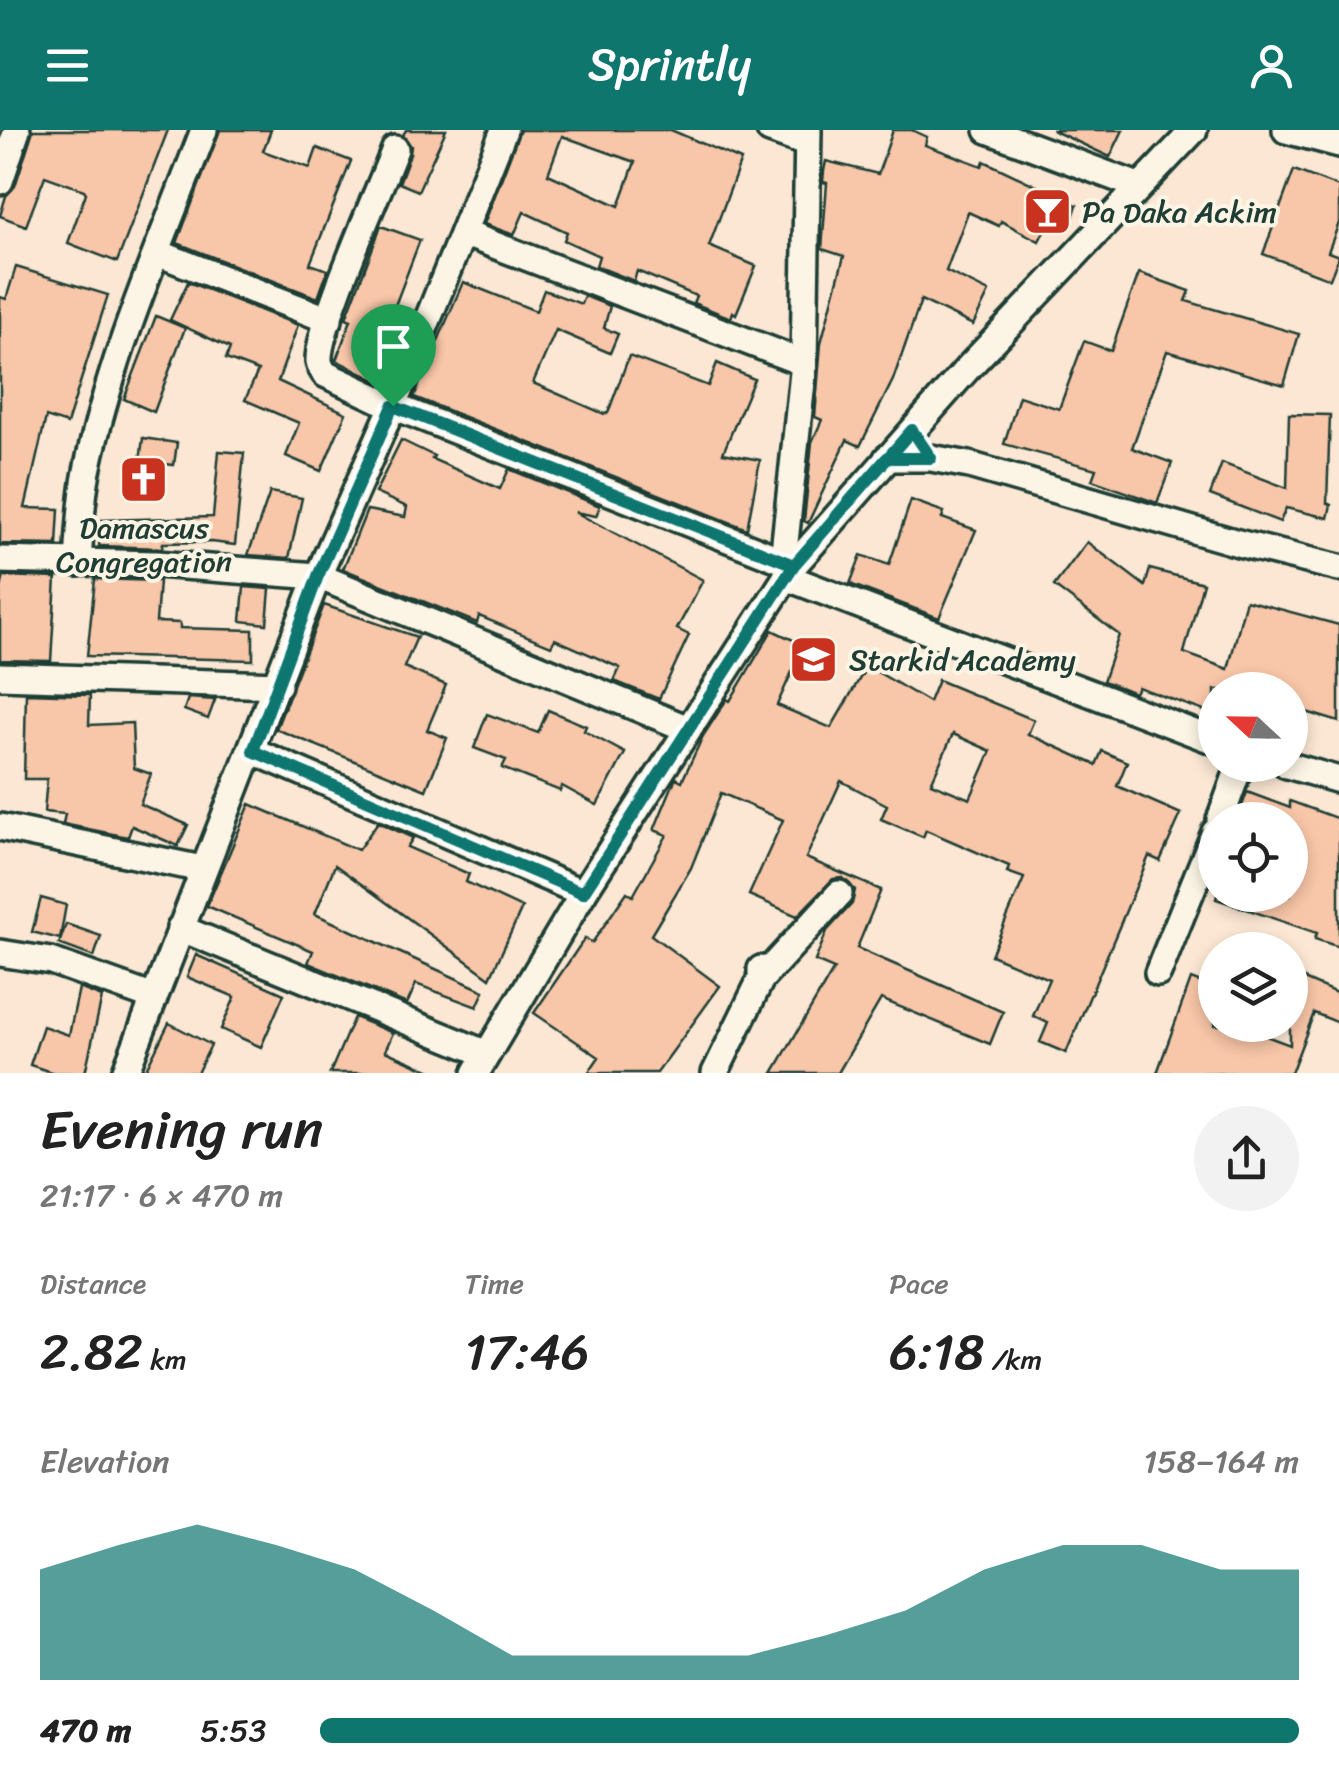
<!DOCTYPE html>
<html lang="en">
<head>
<meta charset="utf-8">
<style>
  body { margin:0; font-family:Sriracha,sans-serif; background:#f2f2f2; color:#222; height:100vh; display:flex; flex-direction:column; font-size:38px; white-space:nowrap }
  * { box-sizing:border-box; margin:0 }
  p { font-size:32px; color:#767676 }
  .icon { flex:none; width:55px; height:55px; fill:none; stroke:currentColor; stroke-width:2; stroke-linecap:round; stroke-linejoin:round }
  .map { position:relative; height:943px; overflow:hidden }
  .sheet { display:flex; flex-direction:column; background:#fff; flex:1 }
  .sheet>* { flex:none }
  .needle { width:65px; rotate:292deg }
  .controls { position:absolute; left:1198px; top:542px; display:grid; gap:20px }
  .controls a { display:grid; place-items:center; width:110px; height:110px; border-radius:50%; background:#fff; box-shadow:0 5px 15px #0003; font-size:50px }
  .pin { position:absolute; display:grid; place-items:center; width:85px; height:85px; color:#fff; margin:-102px -42px; border-radius:50% 50% 50% 0; rotate:-45deg; box-shadow:0 0 10px #0007 }
  .pin .icon { rotate:45deg }
  .round { display:grid; place-items:center; flex:none; width:105px; height:105px; border-radius:52px; background:#f2f2f2 }
  .head { display:flex; align-items:center; justify-content:space-between; height:170px; padding:0 40px }
  h1 { font-size:55px; font-weight:600; line-height:75px }
  .stats { display:grid; grid-template-columns:repeat(3,1fr); gap:15px; height:170px; padding:10px 40px }
  .stats div { display:grid; align-content:center }
  .stats b { font-size:50px; font-weight:600 }
  .stats small { font-size:28px; font-weight:400 }
  .stats p { font-size:28px }
  .chart { height:280px; padding:20px 40px }
  .chart p { display:flex; justify-content:space-between }
  .chart svg { width:100%; height:180px; margin-top:10px; fill:#0f766e; opacity:.7 }
  ul { padding:0 40px; list-style:none; font-size:32px }
  li { display:grid; grid-template-columns:160px 120px 1fr; align-items:center; height:75px }
  li i { height:25px; border-radius:12px; background:#0f766e }
  header { display:flex; justify-content:space-between; align-items:center; height:130px; padding:0 40px; background:#0f766e; color:#fff; font-size:45px; font-weight:600 }
  .map>svg:first-child { display:block }
  .building { fill:#f8c6a8; stroke:#1f3d34; stroke-width:2.5; fill-rule:evenodd }
  .lines { fill:none; stroke-linecap:round; stroke-linejoin:round }
  .street-casing { stroke:#1f3d34; stroke-width:32 }
  .street { stroke:#fcf5e5; stroke-width:25 }
  .route-casing { stroke:#fff; stroke-width:20 }
  .route { stroke:#0f766e; stroke-width:12 }
  .labels { text-anchor:middle; dominant-baseline:central; stroke-width:8; stroke-linejoin:round; paint-order:stroke }
  .poi-label { font-size:30px; fill:#1f3d34; stroke:#fcf5e5; text-anchor:start }
</style>
</head>
<body>
<header><svg class="icon" aria-label="menu" viewBox="0 0 24 24"><path d="M4 6h16M4 12h16M4 18h16"/></svg>Sprintly<svg class="icon" aria-label="person" viewBox="0 0 24 24"><circle cx="12" cy="8" r="4"/><path d="M4 21q1-7 8-7t8 7"/></svg></header>
<div class="map">
<svg width="1339" height="943" viewBox="0 0 1339 943">
  <rect width="100%" height="100%" fill="#fbe7d3"/>
  <filter id="ink" filterUnits="userSpaceOnUse"><feTurbulence type="fractalNoise" baseFrequency=".01" numOctaves="2"/><feDisplacementMap in="SourceGraphic" scale="20" xChannelSelector="R" yChannelSelector="G"/><feConvolveMatrix kernelMatrix="1 2 1 2 8 2 1 2 1" color-interpolation-filters="sRGB"/></filter>
  <g filter="url(#ink)">
    <g class="building">
      <path d="M 33,0 L 168,0 L 117,132 L 68,113 L 86,63 L 84,60 L 45,46 L 26,96 L 0,86 L 6,66 L 15,56 Z"/>
      <path d="M 220,0 L 271,0 L 263,21 L 310,38 L 317,18 L 351,31 L 310,134 L 328,140 L 318,168 L 177,113 Z"/>
      <path d="M 406,0 L 446,0 L 418,61 L 399,53 L 410,24 L 411,16 L 403,5 Z"/>
      <path d="M 520,0 L 671,0 L 741,30 L 709,116 L 756,136 L 736,184 L 733,182 L 731,188 L 693,173 L 696,166 L 637,141 L 634,151 L 596,136 L 599,126 L 564,110 L 567,102 L 524,82 L 514,105 L 484,94 ZM 562,6 L 635,32 L 619,76 L 548,44 Z"/>
      <path d="M 893,0 L 912,0 L 927,7 L 925,15 L 982,36 L 984,31 L 1077,75 L 1070,97 L 1050,89 L 1039,111 L 1001,91 L 999,96 L 968,82 L 946,141 L 989,162 L 973,195 L 921,170 L 893,250 L 860,316 L 847,310 L 808,393 L 804,391 L 812,312 L 822,290 L 815,287 L 821,213 L 844,126 L 822,119 L 827,53 L 823,52 L 824,41 L 826,31 L 878,44 Z"/>
      <path d="M 1052,0 L 1123,0 L 1110,27 Z"/>
      <path d="M 1294,40 L 1339,57 L 1339,93 L 1328,122 L 1339,126 L 1330,149 L 1263,124 Z"/>
      <path d="M 381,96 L 420,110 L 373,233 L 390,240 L 384,254 L 336,230 L 351,190 L 346,188 Z"/>
      <path d="M 16,137 L 108,165 L 67,294 L 46,287 L 25,378 L 59,379 L 57,415 L 0,414 L 0,167 L 6,169 Z"/>
      <path d="M 1139,143 L 1190,161 L 1186,171 L 1299,204 L 1284,255 L 1167,221 L 1132,318 L 1172,333 L 1157,373 L 1092,350 L 1096,339 L 1004,314 L 1019,266 L 1059,279 L 1084,211 L 1111,221 Z"/>
      <path d="M 188,152 L 298,195 L 278,251 L 346,283 L 321,341 L 286,326 L 299,293 L 245,270 L 258,241 L 226,229 L 230,218 L 170,190 Z"/>
      <path d="M 463,152 L 536,181 L 544,160 L 581,174 L 584,166 L 610,176 L 604,198 L 618,204 L 610,223 L 556,200 L 533,253 L 604,284 L 608,283 L 629,226 L 708,256 L 717,233 L 754,249 L 723,323 L 760,330 L 747,399 L 414,267 Z"/>
      <path d="M 156,186 L 185,198 L 154,282 L 124,269 Z"/>
      <path d="M 1289,284 L 1330,285 L 1327,373 L 1331,375 L 1328,388 L 1286,378 L 1280,392 L 1210,365 L 1222,333 L 1287,358 Z"/>
      <path d="M 143,308 L 177,313 L 174,335 L 140,331 Z"/>
      <path d="M 401,310 L 434,326 L 432,329 L 500,359 L 509,339 L 600,376 L 596,386 L 575,382 L 703,450 L 677,499 L 689,505 L 659,569 L 614,551 L 620,538 L 555,509 L 551,516 L 479,486 L 477,493 L 343,439 L 367,380 L 405,387 L 407,377 L 375,363 Z"/>
      <path d="M 219,321 L 244,323 L 235,415 L 212,412 L 163,413 L 162,418 L 99,416 L 102,390 L 213,387 Z"/>
      <path d="M 270,362 L 302,368 L 289,428 L 248,425 Z"/>
      <path d="M 911,370 L 944,382 L 942,388 L 976,400 L 939,488 L 850,454 L 861,425 L 889,435 Z"/>
      <path d="M 1087,412 L 1145,456 L 1150,439 L 1203,453 L 1184,523 L 1228,539 L 1246,470 L 1339,495 L 1339,592 L 1290,577 L 1290,560 L 1215,560 L 1215,585 L 1138,557 L 1135,563 L 1103,551 L 1119,505 L 1054,456 Z"/>
      <path d="M 4,446 L 56,448 L 51,531 L 0,530 L 0,462 Z"/>
      <path d="M 95,449 L 159,451 L 156,492 L 180,493 L 180,498 L 253,500 L 253,530 L 87,526 Z"/>
      <path d="M 244,457 L 270,459 L 267,494 L 241,491 Z"/>
      <path d="M 324,475 L 417,507 L 404,537 L 446,555 L 427,600 L 447,608 L 426,660 L 276,599 Z"/>
      <path d="M 772,500 L 804,515 L 777,575 L 831,598 L 867,536 L 929,572 L 938,550 L 1034,590 L 1028,604 L 1096,635 L 1102,621 L 1127,632 L 1117,656 L 1181,684 L 1160,731 L 1149,726 L 1066,923 L 1040,912 L 1048,893 L 1033,886 L 1049,849 L 991,825 L 1024,748 L 1007,742 L 1009,736 L 926,700 L 923,707 L 881,689 L 887,675 L 841,651 L 806,728 L 881,760 L 857,818 L 1003,882 L 990,914 L 881,869 L 838,943 L 773,943 L 834,839 L 815,831 L 827,801 L 852,774 L 855,760 L 843,748 L 833,749 L 797,786 L 749,765 L 783,690 L 721,663 L 691,738 L 651,805 L 720,856 L 657,943 L 588,943 L 599,927 L 534,883 L 585,808 L 592,813 L 627,762 L 633,766 L 667,705 L 654,700 L 674,652 L 676,648 L 682,651 L 703,606 L 727,569 L 730,571 ZM 953,604 L 991,621 L 970,669 L 931,653 Z"/>
      <path d="M 26,563 L 90,565 L 89,595 L 132,593 L 134,638 L 151,644 L 140,674 L 188,695 L 178,716 L 132,696 L 128,707 L 63,694 L 65,684 L 44,682 L 47,649 L 24,649 Z"/>
      <path d="M 188,568 L 215,570 L 208,589 L 184,580 Z"/>
      <path d="M 548,580 L 586,596 L 584,601 L 625,623 L 597,675 L 562,656 L 560,661 L 502,638 L 506,630 L 474,618 L 487,584 L 538,603 Z"/>
      <path d="M 1247,662 L 1290,678 L 1290,671 L 1339,689 L 1339,817 L 1315,809 L 1317,803 L 1216,769 L 1217,765 L 1290,765 L 1290,690 L 1237,690 Z"/>
      <path d="M 250,674 L 358,720 L 378,692 L 413,708 L 407,717 L 469,744 L 466,752 L 522,778 L 490,848 L 335,735 L 315,784 L 484,861 L 477,877 L 416,854 L 407,874 L 308,833 L 313,821 L 207,776 Z"/>
      <path d="M 41,768 L 66,775 L 60,809 L 32,802 Z"/>
      <path d="M 66,794 L 101,806 L 94,827 L 59,814 Z"/>
      <path d="M 196,825 L 284,864 L 261,917 L 221,899 L 235,867 L 187,847 Z"/>
      <path d="M 1290,843 L 1339,864 L 1339,893 L 1314,883 L 1291,943 L 1157,943 L 1191,849 L 1215,858 L 1215,895 L 1237,895 L 1290,915 Z"/>
      <path d="M 79,858 L 102,867 L 85,943 L 54,943 L 30,935 L 43,896 L 69,905 Z"/>
      <path d="M 354,887 L 393,903 L 385,921 L 436,943 L 330,943 Z"/>
      <path d="M 169,893 L 211,915 L 197,943 L 144,943 Z"/>
    </g>
    <g class="lines">
      <defs>
        <g id="street">
          <path d="M 770,0 L 806,13"/>
          <path d="M 988,0 L 1138,56"/>
          <path d="M 1286,0 L 1339,14"/>
          <path d="M 395,19 C 380,58 317,198 319,231 C 320,237 322,239 325,244 L 393,276 L 794,435"/>
          <path d="M 0,51 L 17,0"/>
          <path d="M 463,103 L 804,233"/>
          <path d="M 158,123 L 329,190"/>
          <path d="M 887,328 L 931,328 L 969,335 L 1238,413 L 1339,438"/>
          <path d="M 0,430 L 156,434 L 318,446 L 686,598"/>
          <path d="M 783,431 L 804,233 L 808,0"/>
          <path d="M 78,433 C 80,403 81,371 87,341 C 111,224 162,111 204,0"/>
          <path d="M 786,447 L 1215,611"/>
          <path d="M 0,546 L 278,555"/>
          <path d="M 253,621 L 583,763"/>
          <path d="M 1287,635 L 1339,650"/>
          <path d="M 1220,690 L 1240,635"/>
          <path d="M 0,697 L 202,739"/>
          <path d="M 180,798 L 487,924"/>
          <path d="M 0,823 L 51,831 L 154,868"/>
          <path d="M 1158,843 L 1215,702"/>
          <path d="M 761,849 L 839,764"/>
          <path d="M 125,943 L 318,446 L 393,276 L 504,0"/>
          <path d="M 476,943 L 583,763 L 794,435 L 967,239 L 1194,0"/>
          <path d="M 715,943 L 761,849 L 761,839"/>
        </g>
      </defs>
      <use href="#street" class="street-casing"/>
      <use href="#street" class="street"/>
    </g>
  </g>
  <g class="lines" filter="url(#ink)">
    <defs>
      <path id="route" d="M 393,276 L 318,446 L 253,621 L 583,763 L 794,435 L 887,328 L 931,328 L 912,300 L 794,435 L 393,276"/>
    </defs>
    <use href="#route" class="route-casing"/>
    <use href="#route" class="route"/>
  </g>
  <defs>
    <symbol id="bar-square" viewBox="-11 -11 22 22"><rect x="-9" y="-9" width="18" height="18" rx="4" fill="#c8321e" stroke="#fcf5e5"/><path d="M-6-5H6L.8 .8V4.5H3.5V6h-7V4.5H-.8V.8Z" fill="#fff"/></symbol>
    <symbol id="church-square" viewBox="-11 -11 22 22"><rect x="-9" y="-9" width="18" height="18" rx="4" fill="#c8321e" stroke="#fcf5e5"/><path d="M-1.2-6h2.4v3.5h3.3v2.4h-3.3V6h-2.4V-.1h-3.3v-2.4h3.3Z" fill="#fff"/></symbol>
    <symbol id="school-square" viewBox="-11 -11 22 22"><rect x="-9" y="-9" width="18" height="18" rx="4" fill="#c8321e" stroke="#fcf5e5"/><path d="M0-5L7-2L0 1L-7-2ZM-4 1L0 2.5L4 1V4Q0 6-4 4Z" fill="#fff"/></symbol>
  </defs>
  <g fill-rule="evenodd">
    <use href="#bar-square" x="1020" y="54" width="55" height="55"/>
    <use href="#church-square" x="116" y="322" width="55" height="55"/>
    <use href="#school-square" x="786" y="502" width="55" height="55"/>
  </g>
  <g class="labels">
    <g class="poi-label">
      <text x="1082" y="82">Pa Daka Ackim</text>
      <text x="144" y="398" text-anchor="middle">Damascus<tspan x="144" dy="34">Congregation</tspan></text>
      <text x="849" y="530">Starkid Academy</text>
    </g>
  </g>
</svg>
<div class="controls">
<a><svg class="needle" viewBox="-14 -14 28 28"><path d="M0-13l5 13h-10z" fill="#e53935"/><path d="M0 13l5-13h-10z" fill="#767676"/></svg></a>
<a><svg class="icon" aria-label="locate" viewBox="0 0 24 24"><circle cx="12" cy="12" r="6"/><path d="M12 2v4M12 18v4M2 12h4M18 12h4"/></svg></a>
<a><svg class="icon" aria-label="layers" viewBox="0 0 24 24"><path d="M12 4l9 5-9 5-9-5zM3 14l9 5 9-5"/></svg></a>
</div>
<div class="pin" style="left:393px;top:276px;background:#1e9e55"><svg class="icon" aria-label="arrive" viewBox="0 0 24 24"><path d="M6 21V4h12l-3 4 3 4H6"/></svg></div>
</div>
<section class="sheet">
<div class="head"><div><h1>Evening run</h1><p>21:17 · 6 × 470 m</p></div><a class="round"><svg class="icon" aria-label="share" viewBox="0 0 24 24"><path d="M12 15V3M7 8l5-5 5 5M5 13v7h14v-7"/></svg></a></div>
<div class="stats">
<div><p>Distance</p><b>2.82<small> km</small></b></div>
<div><p>Time</p><b>17:46</b></div>
<div><p>Pace</p><b>6:18<small> /km</small></b></div>
</div>
<div class="chart"><p><span>Elevation</span>158–164 m</p>
<svg viewBox="0 0 160 44" preserveAspectRatio="none"><path d="M0 44V17L10 11L20 6L30 11L40 17L50 27L60 38L70 38L80 38L90 38L100 33L110 27L120 17L130 11L140 11L150 17L160 17V44z"/></svg>
</div>
<ul>
<li><b>470 m</b>5:53<i style="width:100%"></i></li>
</ul>
</section>
</body>
</html>
